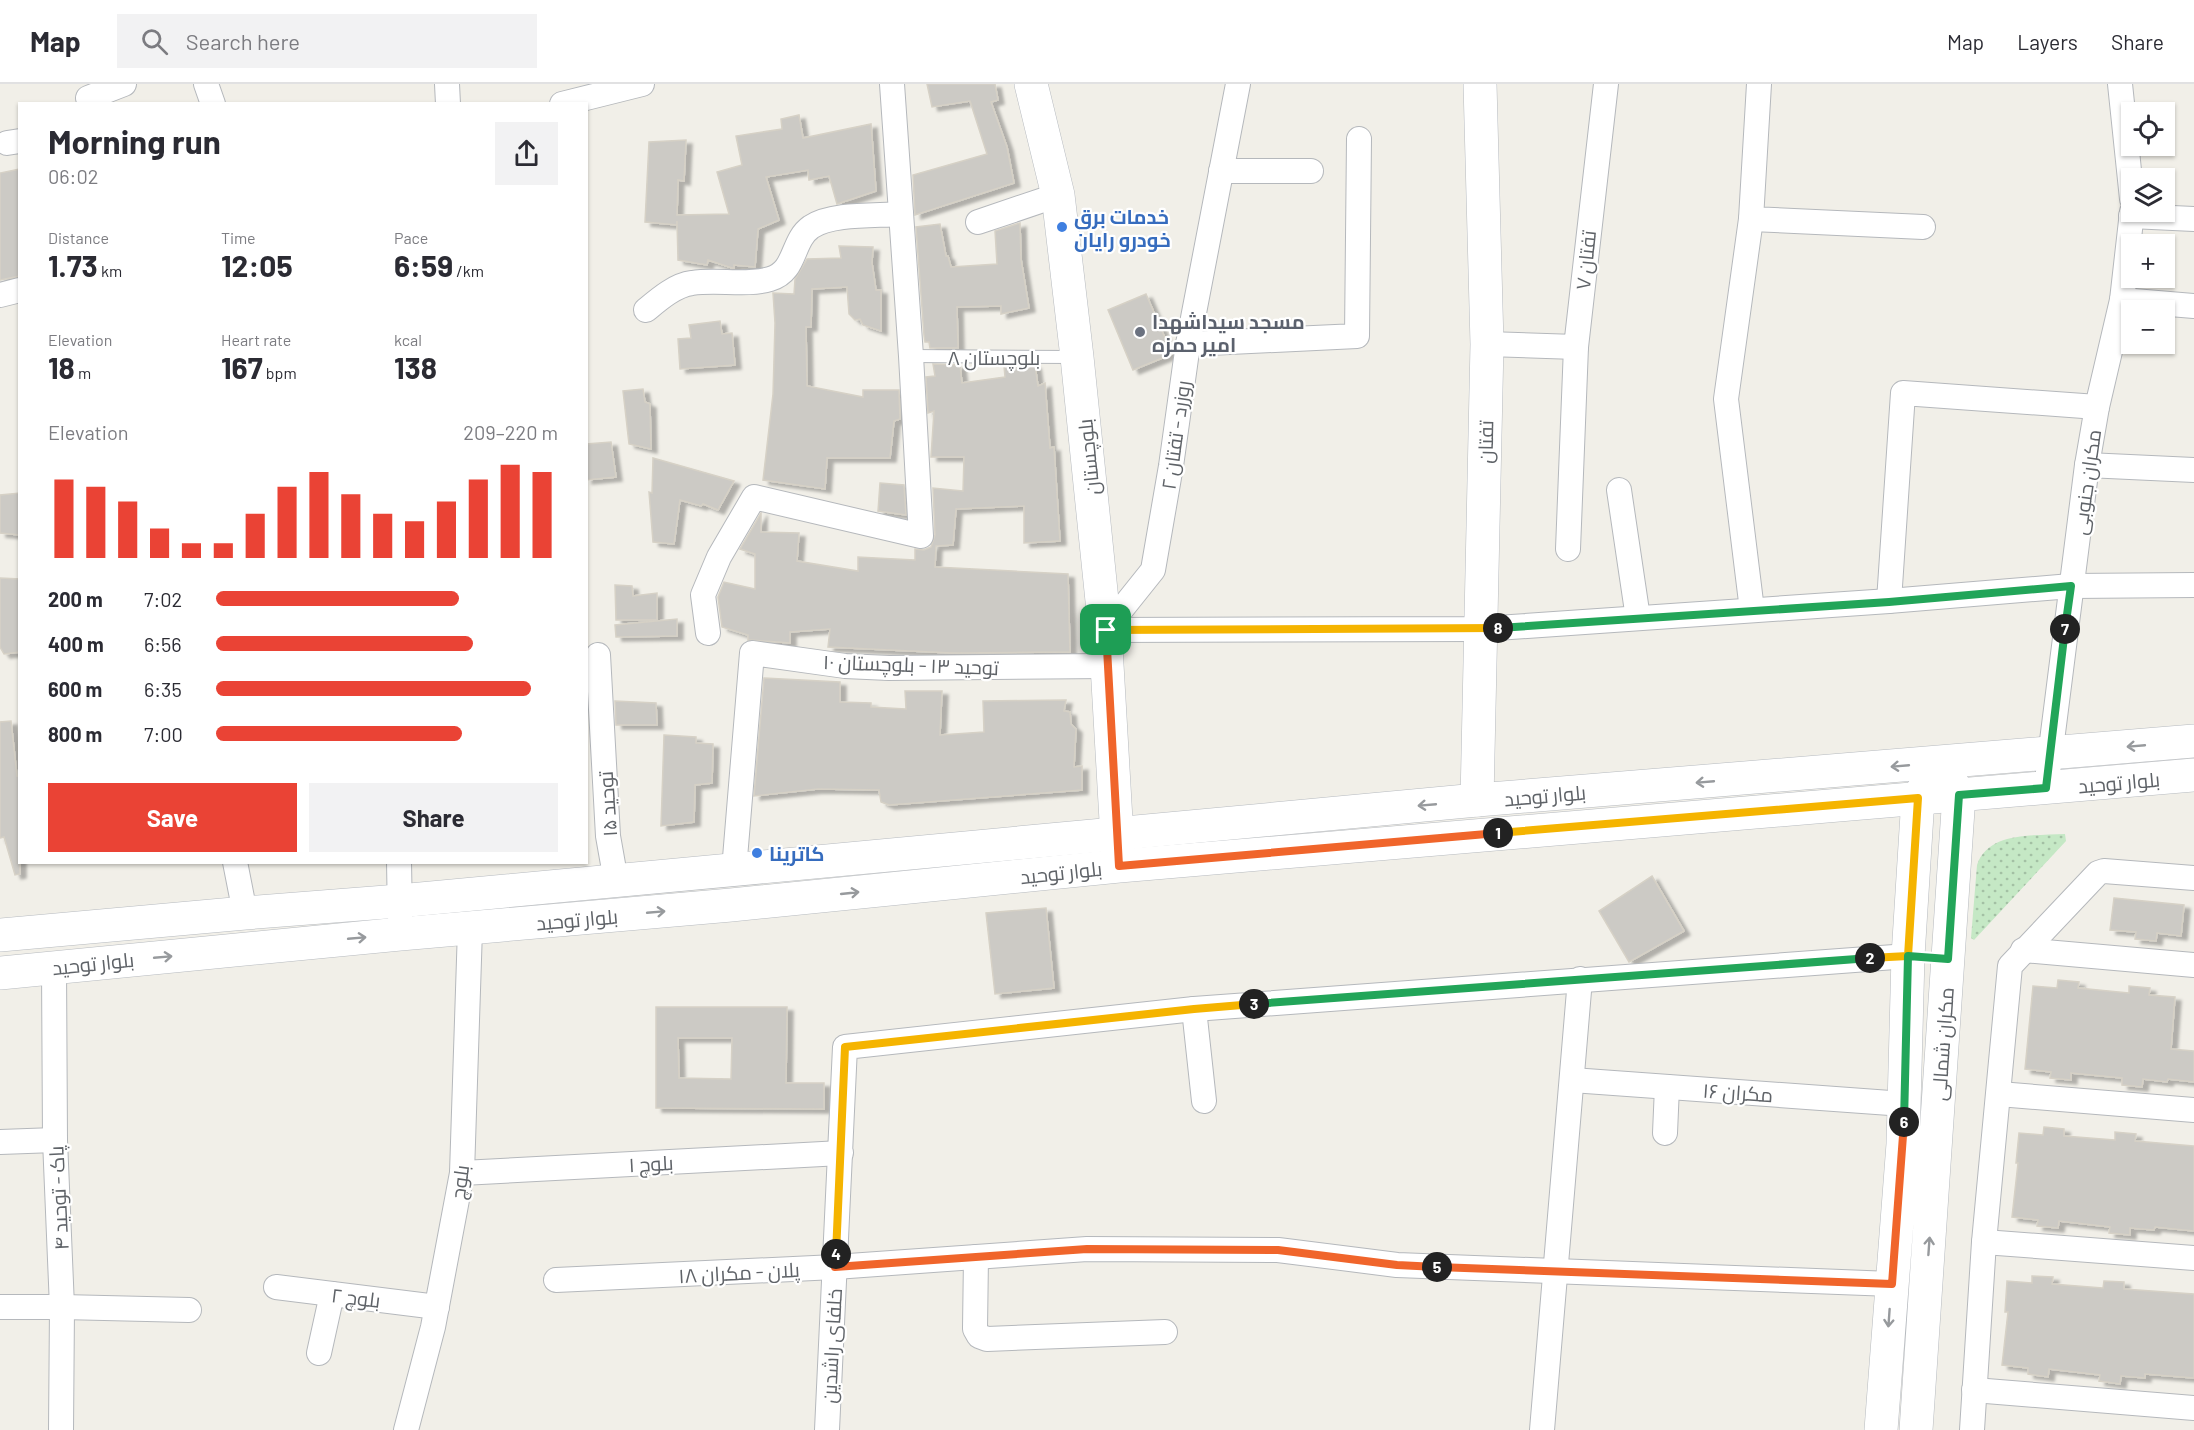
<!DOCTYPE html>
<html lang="en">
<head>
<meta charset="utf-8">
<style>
  body { margin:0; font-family:Barlow,Cairo,sans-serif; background:#f2f2f3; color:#2b2b33; height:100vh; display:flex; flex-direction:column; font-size:22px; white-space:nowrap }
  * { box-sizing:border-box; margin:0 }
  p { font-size:20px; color:#7c7c81 }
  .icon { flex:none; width:33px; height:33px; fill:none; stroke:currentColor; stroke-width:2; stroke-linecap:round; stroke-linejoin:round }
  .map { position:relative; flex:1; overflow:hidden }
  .panel { position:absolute; left:18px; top:18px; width:570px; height:762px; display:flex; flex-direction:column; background:#fff; border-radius:0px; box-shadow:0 2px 4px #0004 }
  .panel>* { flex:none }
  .buttons { position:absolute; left:2121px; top:18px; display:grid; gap:12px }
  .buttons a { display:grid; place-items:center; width:54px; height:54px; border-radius:0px; background:#fff; box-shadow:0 2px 4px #0004; font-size:30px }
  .pin { position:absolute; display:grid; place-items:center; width:51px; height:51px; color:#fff; margin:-26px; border-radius:12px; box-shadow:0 3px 9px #0006 }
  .km { position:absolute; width:30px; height:30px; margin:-15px; border-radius:50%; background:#222; color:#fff; font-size:16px; line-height:30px; text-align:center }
  .round { display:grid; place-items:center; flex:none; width:63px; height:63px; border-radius:0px; background:#f2f2f3 }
  .summary { display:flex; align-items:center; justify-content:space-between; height:102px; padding:0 30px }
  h1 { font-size:33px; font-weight:700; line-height:45px }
  .figures { display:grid; grid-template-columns:repeat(3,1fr); gap:9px; height:102px; padding:6px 30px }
  .figures div { display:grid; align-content:center }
  .figures b { font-size:30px; font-weight:700 }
  .figures small { font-size:16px; font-weight:400 }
  .figures p { font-size:16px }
  .chart { height:168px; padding:12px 30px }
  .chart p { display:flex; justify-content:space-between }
  .chart svg { width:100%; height:108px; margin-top:6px; stroke:#ea4335; stroke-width:6 }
  .button { display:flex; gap:12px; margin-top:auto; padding:12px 30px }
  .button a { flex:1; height:69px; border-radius:0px; background:#ea4335; color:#fff; font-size:24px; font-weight:700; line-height:69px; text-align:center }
  .button a+a { background:#f2f2f3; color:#2b2b33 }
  ul { padding:0 30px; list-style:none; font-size:20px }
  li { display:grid; grid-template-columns:96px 72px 1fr; align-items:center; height:45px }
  li i { height:15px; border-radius:8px; background:#ea4335 }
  header { display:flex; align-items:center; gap:36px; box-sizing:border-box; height:84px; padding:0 30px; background:#fff; border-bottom:2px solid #e1e1e2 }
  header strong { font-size:28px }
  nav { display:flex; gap:33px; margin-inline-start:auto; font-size:21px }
  .search { width:420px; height:54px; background:#f2f2f3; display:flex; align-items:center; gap:15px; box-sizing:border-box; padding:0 21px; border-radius:0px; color:#7c7c81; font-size:22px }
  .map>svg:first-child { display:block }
  .grass { fill:url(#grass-dots) }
  .building { fill:#cccac5; stroke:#d6d1c6; stroke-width:1.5; fill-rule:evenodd; filter:url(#shadow) }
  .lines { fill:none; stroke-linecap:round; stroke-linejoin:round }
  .lane-casing { stroke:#b5b8bc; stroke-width:14 }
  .street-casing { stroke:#b5b8bc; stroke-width:26 }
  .secondary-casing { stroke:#b6babf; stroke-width:34 }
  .lane { stroke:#fff; stroke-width:12 }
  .street { stroke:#fff; stroke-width:24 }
  .secondary { stroke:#fff; stroke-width:33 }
  .oneway { stroke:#979a9d }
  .split-1-casing { stroke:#fff; stroke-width:12 }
  .split-2-casing { stroke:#fff; stroke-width:12 }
  .split-3-casing { stroke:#fff; stroke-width:12 }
  .split-4-casing { stroke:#fff; stroke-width:12 }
  .split-5-casing { stroke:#fff; stroke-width:12 }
  .split-6-casing { stroke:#fff; stroke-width:12 }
  .split-7-casing { stroke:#fff; stroke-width:12 }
  .split-8-casing { stroke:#fff; stroke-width:12 }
  .split-9-casing { stroke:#fff; stroke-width:12 }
  .split-1 { stroke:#f0652b; stroke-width:8 }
  .split-2 { stroke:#f5b400; stroke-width:8 }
  .split-3 { stroke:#22a559; stroke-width:8 }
  .split-4 { stroke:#f5b400; stroke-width:8 }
  .split-5 { stroke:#f0652b; stroke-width:8 }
  .split-6 { stroke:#f0652b; stroke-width:8 }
  .split-7 { stroke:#22a559; stroke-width:8 }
  .split-8 { stroke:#22a559; stroke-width:8 }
  .split-9 { stroke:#f5b400; stroke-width:8 }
  .shop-dot { fill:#3f7fe0; stroke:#fff; stroke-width:2 }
  .worship-dot { fill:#6b7280; stroke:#fff; stroke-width:2 }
  .labels { text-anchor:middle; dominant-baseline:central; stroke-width:4.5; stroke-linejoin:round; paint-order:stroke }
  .shop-label { font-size:20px; font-weight:bold; fill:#366cbe; stroke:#fff; text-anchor:start }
  .street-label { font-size:20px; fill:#5f6368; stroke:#fff }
  .worship-label { font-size:20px; font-weight:bold; fill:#5b616d; stroke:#fff; text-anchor:start }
</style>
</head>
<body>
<header>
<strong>Map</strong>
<div class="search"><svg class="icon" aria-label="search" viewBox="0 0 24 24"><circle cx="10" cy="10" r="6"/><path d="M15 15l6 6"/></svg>Search here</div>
<nav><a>Map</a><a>Layers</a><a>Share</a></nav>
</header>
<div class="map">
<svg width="2194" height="1346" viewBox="0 0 2194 1346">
  <defs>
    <pattern id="grass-dots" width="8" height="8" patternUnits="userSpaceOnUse" patternTransform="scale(1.5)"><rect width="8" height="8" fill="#c5e8c5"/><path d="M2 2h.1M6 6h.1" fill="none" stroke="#a3c0a4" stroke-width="1.8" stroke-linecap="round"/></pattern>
    <filter id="shadow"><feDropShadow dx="6" dy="4" stdDeviation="1.5" flood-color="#0004"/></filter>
  </defs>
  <rect width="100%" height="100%" fill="#f1efe8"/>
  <path class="grass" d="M 2065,750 L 2066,757 L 1974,856 L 1971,854 L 1977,781 C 1988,747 2035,752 2065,750 Z"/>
  <g class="building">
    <path d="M 927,0 L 995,0 L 998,16 L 991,18 L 1007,63 L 1014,99 L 915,131 L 913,91 L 987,70 L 970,17 L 932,23 Z"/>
    <path d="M 799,31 L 803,54 L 871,40 L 876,107 L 837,120 L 829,92 L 809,96 L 808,86 L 766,93 L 779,136 L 758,145 L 755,183 L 734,181 L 734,184 L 732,184 L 708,176 L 707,181 L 678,176 L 677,137 L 677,141 L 645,138 L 649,58 L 686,56 L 684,97 L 678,96 L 677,131 L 729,130 L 717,88 L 742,81 L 736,52 L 782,45 L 781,35 Z"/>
    <path d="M 20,85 L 20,192 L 0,196 L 0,89 Z"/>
    <path d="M 1020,139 L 1021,175 L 1029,224 L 1001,230 L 1001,222 L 957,223 L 958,264 L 930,264 L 929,258 L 925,258 L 924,251 L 916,143 L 940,140 L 946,172 L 948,172 L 951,183 L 997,180 L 995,147 Z"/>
    <path d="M 839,162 L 873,163 L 872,179 L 876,206 L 881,206 L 881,247 L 863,241 L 860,235 L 855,236 L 849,230 L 847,203 L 812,205 L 811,243 L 806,243 L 807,302 L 863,313 L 863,306 L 899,306 L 900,335 L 894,337 L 890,374 L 827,374 L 825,405 L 763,396 L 773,310 L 775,239 L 773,209 L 794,210 L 795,195 L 807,175 L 841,174 Z"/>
    <path d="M 1146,210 L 1172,270 L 1133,286 L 1108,226 Z"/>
    <path d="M 720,237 L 722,250 L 732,249 L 735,281 L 680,285 L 678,255 L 691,254 L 689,241 Z"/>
    <path d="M 933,280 L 960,281 L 962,299 L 1005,293 L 1004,282 L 1035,281 L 1038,302 L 1045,299 L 1050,364 L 1054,363 L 1060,457 L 1024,459 L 1024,422 L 956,425 L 953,461 L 936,462 L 935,483 L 1068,490 L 1070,568 L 952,569 L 828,563 L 830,545 L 790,548 L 790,559 L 778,558 L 748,556 L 748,551 L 722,543 L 718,513 L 724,498 L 755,505 L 755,470 L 740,465 L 761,429 L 761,448 L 799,449 L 797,477 L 858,487 L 858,473 L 915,476 L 915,465 L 924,466 L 931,463 L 935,451 L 933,404 L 963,407 L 964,373 L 931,373 L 934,327 L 928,329 L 926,293 L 935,292 Z"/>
    <path d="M 643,305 L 645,318 L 650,320 L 651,365 L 629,360 L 623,307 Z"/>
    <path d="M 611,358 L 616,393 L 586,396 L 586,360 Z"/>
    <path d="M 653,374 L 734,397 L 718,426 L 703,420 L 701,422 L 680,416 L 674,460 L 653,458 L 649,408 L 652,409 Z"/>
    <path d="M 880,399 L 904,401 L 906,431 L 878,427 Z"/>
    <path d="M 20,409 L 20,451 L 0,449 L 0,411 Z"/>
    <path d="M 0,494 L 20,495 L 20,568 L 4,570 L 0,563 Z"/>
    <path d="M 615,501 L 632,502 L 633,512 L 657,509 L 657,536 L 616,536 Z"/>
    <path d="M 677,535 L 677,552 L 616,553 L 615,541 Z"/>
    <path d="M 764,594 L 840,598 L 840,618 L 871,619 L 871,623 L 906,625 L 905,607 L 942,607 L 940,651 L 984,648 L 983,617 L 1066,616 L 1064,627 L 1070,628 L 1071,640 L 1076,645 L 1074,683 L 1082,682 L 1082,706 L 889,721 L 881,718 L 879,706 L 818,705 L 754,712 Z"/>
    <path d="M 615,617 L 656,619 L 657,641 L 616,641 Z"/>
    <path d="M 11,637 L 17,692 L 20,692 L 20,790 L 15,791 L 4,753 L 0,754 L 0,638 Z"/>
    <path d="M 664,651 L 696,653 L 696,659 L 713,660 L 712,699 L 695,701 L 694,738 L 661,742 Z"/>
    <path d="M 1652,792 L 1684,847 L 1629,878 L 1599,827 Z"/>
    <path d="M 2114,814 L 2184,821 L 2181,852 L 2157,849 L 2156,857 L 2135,855 L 2136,848 L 2110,846 Z"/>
    <path d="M 1046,824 L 1054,904 L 995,910 L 986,829 Z"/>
    <path d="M 2058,896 L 2079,898 L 2078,904 L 2129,909 L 2129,902 L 2150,904 L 2149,911 L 2175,913 L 2171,965 L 2194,967 L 2194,998 L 2168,995 L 2167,998 L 2143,995 L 2142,1003 L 2122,1001 L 2122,994 L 2071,989 L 2071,996 L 2050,994 L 2051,988 L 2025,985 L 2033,902 L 2057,904 Z"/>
    <path d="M 656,923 L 787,923 L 786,999 L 824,999 L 824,1025 L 656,1024 ZM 678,954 L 732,954 L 731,995 L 679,994 Z"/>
    <path d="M 2044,1043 L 2064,1045 L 2064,1052 L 2115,1056 L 2115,1048 L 2136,1050 L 2135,1057 L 2194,1062 L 2194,1147 L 2155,1143 L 2154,1146 L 2130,1144 L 2130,1151 L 2109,1149 L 2110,1143 L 2059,1137 L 2058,1144 L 2037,1142 L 2038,1136 L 2012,1133 L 2018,1079 L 2016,1079 L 2019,1049 L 2043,1051 Z"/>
    <path d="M 2032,1192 L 2053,1193 L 2052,1200 L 2103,1204 L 2104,1197 L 2124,1198 L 2124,1205 L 2194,1210 L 2194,1294 L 2145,1290 L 2145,1294 L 2121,1292 L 2120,1300 L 2099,1297 L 2100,1291 L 2049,1285 L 2048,1293 L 2028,1290 L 2028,1284 L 2002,1281 L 2008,1228 L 2005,1228 L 2007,1197 L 2032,1199 Z"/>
  </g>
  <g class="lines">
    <defs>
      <path id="lane" d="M 911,272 L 1076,273"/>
      <g id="street">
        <path d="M 206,0 L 213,20"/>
        <path d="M 447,0 L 448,20"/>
        <path d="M 1759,0 L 1751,135 L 1923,143"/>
        <path d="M 2120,0 L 2132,115"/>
        <path d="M 88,14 L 124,0"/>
        <path d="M 562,20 L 642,0"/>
        <path d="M 7,59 L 20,57"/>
        <path d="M 1221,87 L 1311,87"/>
        <path d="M 2131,132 L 2194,135"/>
        <path d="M 1751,135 L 1726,315 L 1752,526"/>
        <path d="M 978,138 L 1058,111"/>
        <path d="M 0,211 L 20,206"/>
        <path d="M 2122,216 L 2194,222"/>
        <path d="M 646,226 C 658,216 675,201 692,199 C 717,195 746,202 770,195 C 797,187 791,157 811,143 C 832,129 875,132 901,130"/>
        <path d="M 1188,260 L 1357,252 L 1359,55"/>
        <path d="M 1487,260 L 1576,263 L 1606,0"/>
        <path d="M 2087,381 L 2194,386"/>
        <path d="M 1619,406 L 1638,534"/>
        <path d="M 1568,465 L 1576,263"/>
        <path d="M 1889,517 L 1903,309 L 2097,323"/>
        <path d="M 1105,546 L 1482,545 L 1889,517 L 2071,502 L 2194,501"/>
        <path d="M 1105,546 L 1153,486 L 1171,382 L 1188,260 L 1238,0"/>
        <path d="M 708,549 L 703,511 L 719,473 L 754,413 L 921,452 L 911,272 L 892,0"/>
        <path d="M 598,571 L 608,752 L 616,797"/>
        <path d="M 2046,704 L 2087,381 L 2097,323 L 2122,216 L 2132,128"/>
        <path d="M 235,778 L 245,829"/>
        <path d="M 399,778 L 400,833"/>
        <path d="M 734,786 L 752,569 L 845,582 L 889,584 L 1108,582"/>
        <path d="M 2023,866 L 2194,881"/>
        <path d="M 54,883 L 55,1056 L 62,1223 L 61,1346"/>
        <path d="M 1194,925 L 1204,1017"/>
        <path d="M 1572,996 L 1904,1020"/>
        <path d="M 1999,1010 L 2194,1026"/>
        <path d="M 1665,1049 L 1667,1003"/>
        <path d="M 0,1058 L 55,1056"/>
        <path d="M 462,1089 L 841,1069"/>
        <path d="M 1984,1158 L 2194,1174"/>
        <path d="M 976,1173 L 975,1245 L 979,1252 L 987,1255 L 1165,1248"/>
        <path d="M 556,1196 L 835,1183 L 1087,1165 L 1278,1166 L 1397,1181 L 1892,1200"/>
        <path d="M 276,1203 L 437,1223"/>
        <path d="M 0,1223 L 62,1223 L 189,1226"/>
        <path d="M 319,1269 L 332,1210"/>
        <path d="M 1974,1306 L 2194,1324"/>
        <path d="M 406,1346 L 433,1243 L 462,1089 L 470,845"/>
        <path d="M 827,1346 L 845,963 L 1194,925 L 1908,872"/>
        <path d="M 1542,1346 L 1580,895"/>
        <path d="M 1972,1346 L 1984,1158 L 2010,882 L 2098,789 L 2104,787 L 2194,794"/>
      </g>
      <g id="secondary">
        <path d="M 1031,0 L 1058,111 L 1077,273 L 1105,546 L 1118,771"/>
        <path d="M 1477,716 L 1487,260 L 1480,0"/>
        <path d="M 0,851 L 245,829 L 399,817 L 1477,716 L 2194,657"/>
        <path d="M 0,889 L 400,850 L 731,821 L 1119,782 L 2194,691"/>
        <path d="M 1881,1346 L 1903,1060 L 1908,872 L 1918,714 L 1940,679 L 1959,711 L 1916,1346"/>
      </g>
    </defs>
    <use href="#lane" class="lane-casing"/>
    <use href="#street" class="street-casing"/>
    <use href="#secondary" class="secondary-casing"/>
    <use href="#lane" class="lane"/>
    <use href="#street" class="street"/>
    <use href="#secondary" class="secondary"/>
  </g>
  <defs><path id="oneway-shaft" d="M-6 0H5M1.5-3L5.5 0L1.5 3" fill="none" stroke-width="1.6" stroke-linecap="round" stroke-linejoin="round" transform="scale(1.5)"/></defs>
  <g class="oneway">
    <use href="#oneway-shaft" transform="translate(2136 662) rotate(175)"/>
    <use href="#oneway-shaft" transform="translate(1900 682) rotate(175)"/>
    <use href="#oneway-shaft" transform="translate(1705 698) rotate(175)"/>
    <use href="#oneway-shaft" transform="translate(1427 721) rotate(175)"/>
    <use href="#oneway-shaft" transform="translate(850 809) rotate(-6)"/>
    <use href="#oneway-shaft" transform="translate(656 828) rotate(-5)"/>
    <use href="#oneway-shaft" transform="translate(357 854) rotate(-5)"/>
    <use href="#oneway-shaft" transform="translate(163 873) rotate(-5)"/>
    <use href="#oneway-shaft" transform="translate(1929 1162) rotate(-86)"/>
    <use href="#oneway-shaft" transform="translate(1889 1234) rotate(94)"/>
  </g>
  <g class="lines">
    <defs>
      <path id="split-1" d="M 1106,546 L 1119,782 L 1498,749"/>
      <path id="split-2" d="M 1498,749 L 1918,714 L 1908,872 L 1870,874"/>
      <path id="split-3" d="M 1254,920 L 1870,874"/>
      <path id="split-4" d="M 836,1170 L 845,963 L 1194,925 L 1254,920"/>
      <path id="split-5" d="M 836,1170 L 835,1183 L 1087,1165 L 1278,1166 L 1397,1181 L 1437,1183"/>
      <path id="split-6" d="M 1437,1183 L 1892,1200 L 1904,1038"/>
      <path id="split-7" d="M 1904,1038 L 1908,872 L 1948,875 L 1959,711 L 2046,704 L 2065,545"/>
      <path id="split-8" d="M 1498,544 L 1889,518 L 2071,502 L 2065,545"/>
      <path id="split-9" d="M 1106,546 L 1498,544"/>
    </defs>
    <use href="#split-1" class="split-1-casing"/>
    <use href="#split-2" class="split-2-casing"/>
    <use href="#split-3" class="split-3-casing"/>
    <use href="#split-4" class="split-4-casing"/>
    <use href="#split-5" class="split-5-casing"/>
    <use href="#split-6" class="split-6-casing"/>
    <use href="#split-7" class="split-7-casing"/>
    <use href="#split-8" class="split-8-casing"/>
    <use href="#split-9" class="split-9-casing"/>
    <use href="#split-1" class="split-1"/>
    <use href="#split-2" class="split-2"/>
    <use href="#split-3" class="split-3"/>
    <use href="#split-4" class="split-4"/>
    <use href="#split-5" class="split-5"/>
    <use href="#split-6" class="split-6"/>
    <use href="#split-7" class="split-7"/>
    <use href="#split-8" class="split-8"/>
    <use href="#split-9" class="split-9"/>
  </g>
  <g class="shop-dot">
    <circle cx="1062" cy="143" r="6"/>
    <circle cx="757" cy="769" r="6"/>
  </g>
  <circle class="worship-dot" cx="1140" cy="248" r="6"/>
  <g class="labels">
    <g class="shop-label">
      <text x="1074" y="132">خدمات برق<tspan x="1074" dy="23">خودرو رایان</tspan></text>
      <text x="769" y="769">کاترینا</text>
    </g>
    <g class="street-label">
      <text transform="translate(1585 176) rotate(-84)">تفتان ۷</text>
      <text x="994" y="273">بلوچستان ۸</text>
      <text transform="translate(1175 351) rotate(-82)">روزرد - تفتان ۲</text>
      <text transform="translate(1485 358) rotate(-89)">تفتان</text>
      <text transform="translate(1088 373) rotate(-96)">بلوچستان</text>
      <text transform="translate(2086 398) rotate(-82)">مکران جنوبی</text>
      <text transform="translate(911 580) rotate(2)">توحید ۱۳ - بلوچستان ۱۰</text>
      <text transform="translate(2119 698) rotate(-5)">بلوار توحید</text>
      <text transform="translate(1545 711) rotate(-5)">بلوار توحید</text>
      <text transform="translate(607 720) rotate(-94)">توحید ۱۵</text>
      <text transform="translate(1061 788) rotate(-6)">بلوار توحید</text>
      <text transform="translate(577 835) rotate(-5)">بلوار توحید</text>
      <text transform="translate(93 879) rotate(-6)">بلوار توحید</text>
      <text transform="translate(1942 960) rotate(-86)">مکران شمالی</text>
      <text transform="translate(1738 1008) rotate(4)">مکران ۱۶</text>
      <text transform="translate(651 1079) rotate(-3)">بلوچ ۱</text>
      <text transform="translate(459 1098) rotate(-82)">بلوچ</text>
      <text transform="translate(58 1114) rotate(-93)">پاک - توحید ۴</text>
      <text transform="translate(739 1188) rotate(-3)">پلان - مکران ۱۸</text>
      <text transform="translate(356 1213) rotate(7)">بلوچ ۲</text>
      <text transform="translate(831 1262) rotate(-87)">خلفای راشدین</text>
    </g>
    <g class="worship-label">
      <text x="1152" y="237">مسجد سیداشهدا<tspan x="1152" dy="23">امیر حمزه</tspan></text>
    </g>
  </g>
</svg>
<div class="buttons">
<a><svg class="icon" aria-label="locate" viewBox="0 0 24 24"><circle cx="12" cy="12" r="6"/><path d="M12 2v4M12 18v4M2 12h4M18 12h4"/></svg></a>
<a><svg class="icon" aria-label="layers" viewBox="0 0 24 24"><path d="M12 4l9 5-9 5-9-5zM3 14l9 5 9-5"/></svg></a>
<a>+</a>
<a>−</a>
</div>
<div class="pin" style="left:1106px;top:546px;background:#1e9e55"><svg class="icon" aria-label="arrive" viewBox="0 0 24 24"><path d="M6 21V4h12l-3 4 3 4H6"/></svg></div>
<b class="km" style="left:1498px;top:749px">1</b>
<b class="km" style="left:1870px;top:874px">2</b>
<b class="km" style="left:1254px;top:920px">3</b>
<b class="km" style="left:836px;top:1170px">4</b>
<b class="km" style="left:1437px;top:1183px">5</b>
<b class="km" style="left:1904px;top:1038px">6</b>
<b class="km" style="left:2065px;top:545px">7</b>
<b class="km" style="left:1498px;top:544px">8</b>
<section class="panel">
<div class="summary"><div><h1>Morning run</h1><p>06:02</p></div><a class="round"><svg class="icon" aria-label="share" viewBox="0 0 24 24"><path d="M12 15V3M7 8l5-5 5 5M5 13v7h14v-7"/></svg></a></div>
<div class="figures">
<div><p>Distance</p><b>1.73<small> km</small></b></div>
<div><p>Time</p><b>12:05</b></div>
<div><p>Pace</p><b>6:59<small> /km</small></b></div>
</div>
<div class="figures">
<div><p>Elevation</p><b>18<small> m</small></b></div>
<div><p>Heart rate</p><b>167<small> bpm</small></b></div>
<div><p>kcal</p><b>138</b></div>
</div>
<div class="chart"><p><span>Elevation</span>209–220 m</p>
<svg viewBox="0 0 160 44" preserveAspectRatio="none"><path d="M5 44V12M15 44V15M25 44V21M35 44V32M45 44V38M55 44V38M65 44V26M75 44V15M85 44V9M95 44V18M105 44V26M115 44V29M125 44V21M135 44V12M145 44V6M155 44V9"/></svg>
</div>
<ul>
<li><b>200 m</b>7:02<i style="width:71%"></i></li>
<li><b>400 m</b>6:56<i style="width:75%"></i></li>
<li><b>600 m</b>6:35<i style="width:92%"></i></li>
<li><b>800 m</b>7:00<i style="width:72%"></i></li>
</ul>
<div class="button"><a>Save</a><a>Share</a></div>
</section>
</div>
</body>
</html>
